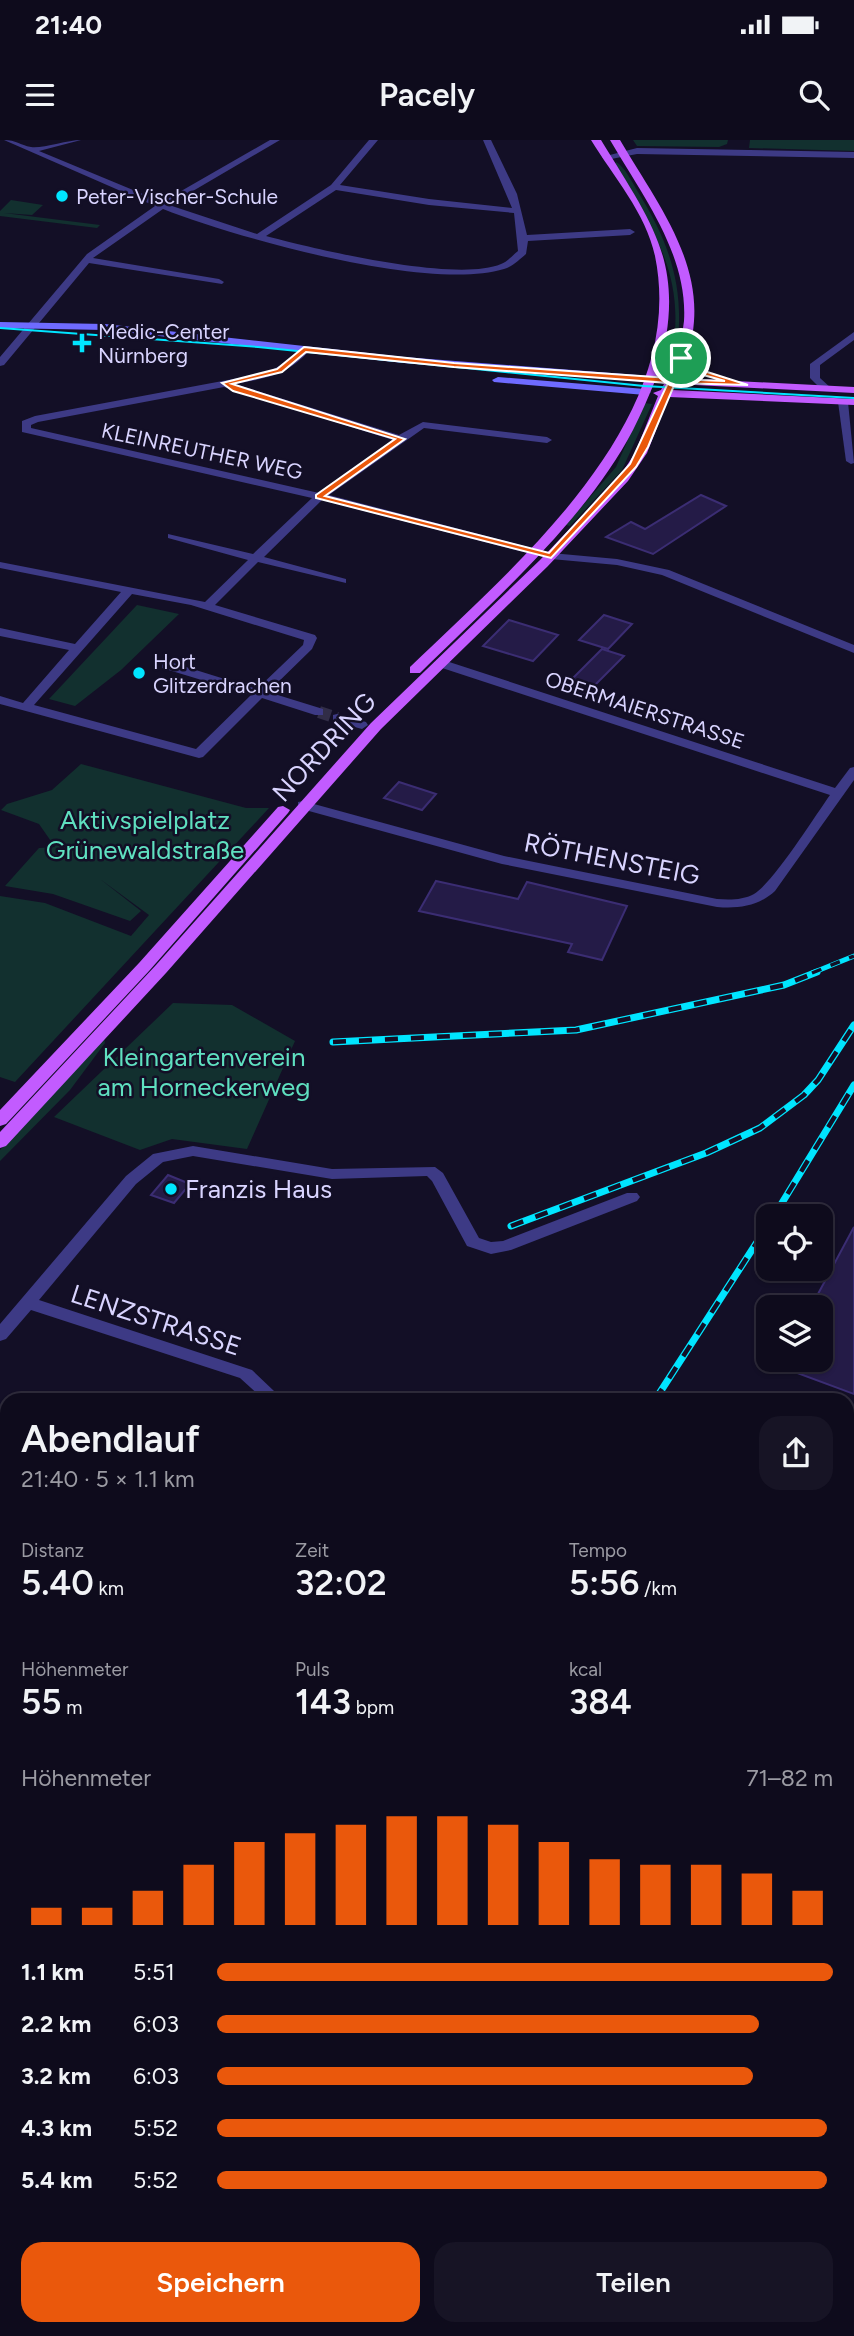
<!DOCTYPE html>
<html lang="de">
<head>
<meta charset="utf-8">
<style>
  body { margin:0; font-family:Figtree,sans-serif; background:#171425; color:#f1f3f6; height:100vh; display:flex; flex-direction:column; font-size:26px; white-space:nowrap }
  * { box-sizing:border-box; margin:0 }
  p { font-size:23px; color:#9b9ba3 }
  .icon { flex:none; width:38px; height:38px; fill:none; stroke:currentColor; stroke-width:2; stroke-linecap:round; stroke-linejoin:round }
  .map { position:relative; flex:1; overflow:hidden }
  .drawer { position:absolute; left:0px; top:1253px; width:854px; height:943px; display:flex; flex-direction:column; background:#0e0b1c; border-radius:21px 21px 0 0; box-shadow:0 2px 5px #0004,0 0 0 2px #2e2b3b }
  .drawer>* { flex:none }
  .controls { position:absolute; left:756px; top:1064px; display:grid; gap:14px }
  .controls a { display:grid; place-items:center; width:77px; height:77px; border-radius:14px; background:#0e0b1c; box-shadow:0 2px 5px #0004,0 0 0 2px #2e2b3b; font-size:35px }
  .pin { position:absolute; display:grid; place-items:center; width:60px; height:60px; color:#fff; margin:-30px; border:4px solid #fff; border-radius:50%; box-shadow:0 2px 7px #0007 }
  .round { display:grid; place-items:center; flex:none; width:74px; height:74px; border-radius:21px; background:#171425 }
  .headline { display:flex; align-items:center; justify-content:space-between; height:119px; padding:0 21px }
  h1 { font-size:38px; font-weight:600; line-height:52px }
  .figures { display:grid; grid-template-columns:repeat(3,1fr); gap:10px; height:119px; padding:7px 21px }
  .figures div { display:grid; align-content:center }
  .figures b { font-size:35px; font-weight:600 }
  .figures small { font-size:19px; font-weight:400 }
  .figures p { font-size:19px }
  .chart { height:196px; padding:14px 21px }
  .chart p { display:flex; justify-content:space-between }
  .chart svg { width:100%; height:126px; margin-top:7px; stroke:#ea580c; stroke-width:6 }
  .primary-button { display:flex; gap:14px; margin-top:auto; padding:14px 21px }
  .primary-button a { flex:1; height:80px; border-radius:21px; background:#ea580c; color:#fff; font-size:28px; font-weight:600; line-height:80px; text-align:center }
  .primary-button a+a { background:#171425; color:#f1f3f6 }
  ul { padding:0 21px; list-style:none; font-size:23px }
  li { display:grid; grid-template-columns:112px 84px 1fr; align-items:center; height:52px }
  li i { height:18px; border-radius:9px; background:#ea580c }
  .status { display:flex; justify-content:space-between; align-items:center; height:49px; padding:0 35px; background:#0e0b1c; direction:ltr }
  .status svg { height:19px; fill:currentColor }
  header { display:flex; justify-content:space-between; align-items:center; height:91px; padding:0 21px; background:#0e0b1c; font-size:32px; font-weight:600 }
  .map>svg:first-child { display:block }
  .green { fill:#12302f }
  .building { fill:#241b47; stroke:#3b2d73; stroke-width:2 }
  .lines { fill:none; stroke-linecap:round; stroke-linejoin:round }
  .minor-tunnel { stroke:#312d47; stroke-width:12; stroke-dasharray:12 6; stroke-linecap:butt }
  .minor { fill:#3d3a85; fill-rule:evenodd }
  .tertiary { fill:#3d3a85; fill-rule:evenodd }
  .secondary { fill:#6f6bff; fill-rule:evenodd }
  .primary { fill:#c25bff; fill-rule:evenodd }
  .tram { stroke:#00e5ff; stroke-width:2 }
  .rail-far2-casing { stroke:#00e5ff; stroke-width:5 }
  .rail-far1-casing { stroke:#00e5ff; stroke-width:7 }
  .rail-casing { stroke:#00e5ff; stroke-width:8 }
  .rail-far2 { stroke:#130f26; stroke-width:3.5; stroke-dasharray:10; stroke-linecap:butt }
  .rail-far1 { stroke:#130f26; stroke-width:4.5; stroke-dasharray:13; stroke-linecap:butt }
  .rail { stroke:#130f26; stroke-width:5; stroke-dasharray:17; stroke-linecap:butt }
  .route { fill:#ea580c; stroke:#fff; stroke-width:2; fill-rule:evenodd }
  .poi-dot { fill:#00e5ff; stroke:#130f26; stroke-width:2.5 }
  .labels { text-anchor:middle; dominant-baseline:central; stroke-width:5; stroke-linejoin:round; paint-order:stroke }
  .far-poi-label { font-size:21px; fill:#d9d4ff; stroke:#130f26; text-anchor:start }
  .far-street-label { font-size:21px; fill:#d9d4ff; stroke:#130f26 }
  .street-label { font-size:26px; fill:#d9d4ff; stroke:#130f26 }
  .park-label { font-size:26px; fill:#5fe0c0; stroke:#130f26 }
  .poi-label { font-size:26px; fill:#d9d4ff; stroke:#130f26; text-anchor:start }
</style>
</head>
<body>
<div class="status"><b>21:40</b><svg viewBox="0 0 49 12"><path d="M0 12V9h3v3zM5 12V6h3v6zM10 12V3h3v9zM15 12V0h3v12zM26 1h20v11H26zM47 4h2v5h-2z"/></svg></div>
<header><svg class="icon" aria-label="menu" viewBox="0 0 24 24"><path d="M4 6h16M4 12h16M4 18h16"/></svg>Pacely<svg class="icon" aria-label="search" viewBox="0 0 24 24"><circle cx="10" cy="10" r="6"/><path d="M15 15l6 6"/></svg></header>
<div class="map">
<svg width="854" height="2196" viewBox="0 0 854 2196">
  <rect width="100%" height="100%" fill="#130f26"/>
  <g class="green">
    <path d="M 633,0 L 728,0 L 727,4 L 719,7 L 637,6 Z"/>
    <path d="M 750,0 L 854,0 L 854,11 L 749,8 Z"/>
    <path d="M 616,22 C 625,27 632,42 638,52 C 670,103 685,149 677,208 L 673,208 C 685,133 651,86 615,25 Z"/>
    <path d="M 11,60 L 43,65 L 32,75 L 4,73 L 100,85 L 97,88 L 0,76 L 0,71 Z"/>
    <path d="M 644,263 L 652,264 L 622,330 L 570,386 L 566,385 L 616,327 Z"/>
    <path d="M 137,465 L 179,474 L 121,530 L 75,566 L 49,559 Z"/>
    <path d="M 81,624 L 246,668 L 269,668 L 15,942 L 0,937 L 0,756 L 45,763 L 131,796 L 149,775 L 100,739 L 141,771 L 130,781 L 53,754 L 5,746 L 39,708 L 55,707 L 39,684 L 1,670 L 7,664 L 52,650 Z"/>
    <path d="M 173,863 L 232,865 L 295,901 L 247,1009 L 172,999 L 140,1010 L 54,977 Z"/>
    <path d="M 104,898 L 105,903 L 70,950 L 0,1021 L 0,1010 Z"/>
  </g>
  <g class="building">
    <path d="M 701,355 L 726,366 L 653,414 L 606,397 L 631,382 L 645,389 Z"/>
    <path d="M 604,475 L 632,484 L 608,509 L 579,500 Z"/>
    <path d="M 509,480 L 558,495 L 533,521 L 483,506 Z"/>
    <path d="M 602,509 L 624,516 L 583,557 L 561,550 Z"/>
    <path d="M 399,642 L 436,654 L 422,670 L 384,658 Z"/>
    <path d="M 436,741 L 518,759 L 527,742 L 627,766 L 602,820 L 568,812 L 572,804 L 419,771 Z"/>
    <path d="M 168,1035 L 190,1044 L 174,1063 L 151,1055 Z"/>
    <path d="M 854,1087 L 854,1254 L 765,1221 L 821,1220 L 821,1167 L 811,1167 Z"/>
  </g>
  <g class="lines">
    <path class="minor-tunnel" d="M 319,572 L 337,578"/>
    <g class="minor">
      <path d="M 4,0 C 16,0 20,5 31,7 C 41,9 67,0 81,0 L 39,11 L 162,62 L 270,0 L 280,0 L 169,65 L 257,94 L 331,45 L 369,0 L 378,0 L 340,45 L 429,59 L 512,68 L 483,0 L 491,0 L 517,54 L 527,95 L 630,89 L 635,92 L 630,95 L 528,101 L 526,114 C 520,119 512,127 504,129 C 429,152 237,98 163,69 L 93,118 L 219,139 L 224,142 L 222,144 L 89,123 L 4,225 L 0,226 L 0,217 L 87,114 L 155,66 ZM 336,50 L 429,65 L 514,73 L 518,111 C 513,115 507,122 501,124 C 456,143 315,109 266,96 Z"/>
      <path d="M 637,8 L 854,12 L 854,18 L 637,14 L 606,20 L 602,17 Z"/>
      <path d="M 854,192 L 854,200 L 820,225 L 820,238 L 832,249 L 823,251 L 810,238 L 810,224 Z"/>
      <path d="M 305,207 L 310,210 C 289,234 265,239 235,244 L 399,295 L 423,282 L 547,297 L 552,300 L 547,303 L 424,288 L 329,355 L 551,413 L 617,419 L 669,430 L 854,505 L 854,513 L 662,435 L 617,425 L 551,419 L 322,360 L 264,417 L 346,439 L 346,443 L 258,422 L 215,465 L 315,495 L 317,498 L 312,509 L 268,552 L 323,569 L 323,575 L 315,575 L 262,558 L 203,617 L 199,618 L 0,564 L 0,556 L 23,563 L 69,510 L 0,496 L 0,488 L 75,504 L 121,452 L 0,428 L 0,422 L 205,462 L 248,420 L 168,398 L 168,394 L 253,414 L 312,358 L 22,292 L 22,281 L 35,276 L 266,233 L 285,223 ZM 224,247 L 393,300 L 319,353 L 31,288 L 31,285 L 38,282 ZM 132,454 L 191,465 L 304,500 L 303,505 L 257,549 L 170,522 L 162,522 L 162,528 L 251,555 L 196,609 L 34,565 Z"/>
      <path d="M 843,259 L 848,262 L 854,323 L 851,324 L 846,321 L 838,262 Z"/>
      <path d="M 440,519 L 835,648 L 850,628 L 854,627 L 854,640 L 775,751 C 759,766 738,769 717,767 L 502,724 L 298,668 L 298,662 L 303,661 L 504,716 L 717,759 C 730,760 743,760 754,754 C 773,743 815,676 830,655 L 436,526 L 436,520 Z"/>
      <path d="M 337,574 L 366,582 L 368,585 L 362,589 L 333,581 L 333,575 Z"/>
      <path d="M 193,1006 L 332,1029 L 435,1027 L 443,1033 L 479,1098 L 491,1102 L 503,1101 L 627,1053 L 637,1053 L 640,1057 L 637,1061 L 511,1110 L 491,1114 L 467,1106 L 432,1041 L 427,1036 L 332,1039 L 193,1016 L 163,1022 L 136,1044 L 39,1160 L 252,1230 L 274,1251 L 272,1256 L 260,1256 L 240,1238 L 31,1170 L 6,1199 L 0,1201 L 0,1184 L 126,1036 L 153,1014 Z"/>
      <path d="M 847,1446 L 854,1448 L 854,1462 L 847,1460 Z"/>
      <path d="M 7,1469 L 7,1490 L 0,1493 L 0,1472 Z"/>
    </g>
    <g class="tertiary">
      <path d="M 0,1440 L 7,1442 L 7,1459 L 0,1457 Z"/>
      <path d="M 847,1794 L 854,1796 L 854,1818 L 847,1816 Z"/>
    </g>
    <g class="secondary">
      <path d="M 0,182 L 105,184 L 404,217 L 650,236 L 656,239 L 650,242 L 404,223 L 105,190 L 0,188 Z"/>
      <path d="M 498,237 L 645,249 L 651,252 L 645,255 L 494,242 L 492,240 Z"/>
      <path d="M 854,1933 L 854,1967 L 847,1970 L 847,1936 Z"/>
      <path d="M 711,2189 L 737,2189 L 734,2196 L 708,2196 Z"/>
    </g>
    <g class="primary">
      <path d="M 591,0 L 601,0 C 656,90 688,127 657,237 L 666,237 C 674,219 682,201 684,181 C 688,114 642,55 610,0 L 620,0 C 652,55 699,114 694,181 C 693,201 685,219 677,238 L 854,247 L 854,253 L 675,244 L 672,250 L 854,259 L 854,265 L 669,257 L 647,313 L 628,341 L 548,426 L 381,589 L 166,833 L 6,1006 L 0,1008 L 0,992 L 156,825 L 371,583 L 540,420 L 620,336 L 635,313 L 658,256 L 653,253 L 661,250 L 664,244 L 655,241 C 648,258 641,274 633,290 C 586,380 492,462 420,533 L 410,533 L 410,527 C 516,424 689,282 655,116 C 646,73 613,36 591,0 Z"/>
      <path d="M 283,666 L 290,670 L 288,673 L 149,831 L 6,984 L 0,986 L 0,970 L 139,823 L 278,667 Z"/>
    </g>
    <path class="tram" d="M 0,188 L 258,207 L 644,246 L 854,258"/>
    <defs>
      <path id="rail-far2" d="M 812,833 L 854,816"/>
      <g id="rail-far1">
        <path d="M 333,902 L 576,890 L 784,845 L 817,832"/>
        <path d="M 774,1076 L 854,945"/>
        <path d="M 511,1086 L 706,1013 L 760,988 L 804,955 L 818,940 L 854,885"/>
        <path d="M 655,1260 L 768,1085"/>
      </g>
      <path id="rail" d="M 13,2196 L 17,2189"/>
    </defs>
    <use href="#rail-far2" class="rail-far2-casing"/>
    <use href="#rail-far1" class="rail-far1-casing"/>
    <use href="#rail" class="rail-casing"/>
    <use href="#rail-far2" class="rail-far2"/>
    <use href="#rail-far1" class="rail-far1"/>
    <use href="#rail" class="rail"/>
  </g>
  <path class="route" d="M 304,207 L 454,223 L 669,238 L 681,216 L 701,230 L 748,245 L 675,243 L 648,307 L 636,327 L 551,418 L 316,358 L 316,355 L 395,299 L 233,251 L 222,243 L 277,229 ZM 306,212 L 454,227 L 668,243 L 630,324 L 549,413 L 325,356 L 405,299 L 232,244 L 282,232 ZM 682,223 L 696,233 L 725,241 L 676,239 Z"/>
  <g class="poi-dot">
    <circle cx="62" cy="56" r="7"/>
    <path d="M78.5 192.5h7v7h7v7h-7v7h-7v-7h-7v-7h7z"/>
    <circle cx="139" cy="533" r="7"/>
    <circle cx="171" cy="1049" r="7"/>
  </g>
  <g class="labels">
    <g class="far-poi-label">
      <text x="76" y="56">Peter-Vischer-Schule</text>
      <text x="98" y="191">Medic-Center<tspan x="98" dy="24">Nürnberg</tspan></text>
      <text x="153" y="521">Hort<tspan x="153" dy="24">Glitzerdrachen</tspan></text>
    </g>
    <g class="far-street-label">
      <text transform="translate(202 311) rotate(12)">KLEINREUTHER WEG</text>
      <text transform="translate(645 570) rotate(18)">OBERMAIERSTRASSE</text>
    </g>
    <g class="street-label">
      <text transform="translate(324 607) rotate(-47)">NORDRING</text>
      <text transform="translate(612 719) rotate(11)">RÖTHENSTEIG</text>
      <text transform="translate(156 1180) rotate(18)">LENZSTRASSE</text>
    </g>
    <g class="park-label">
      <text x="145" y="680">Aktivspielplatz<tspan x="145" dy="30">Grünewaldstraße</tspan></text>
      <text x="204" y="917">Kleingartenverein<tspan x="204" dy="30">am Horneckerweg</tspan></text>
    </g>
    <g class="poi-label">
      <text x="185" y="1049">Franzis Haus</text>
    </g>
  </g>
</svg>
<div class="controls">
<a><svg class="icon" aria-label="locate" viewBox="0 0 24 24"><circle cx="12" cy="12" r="6"/><path d="M12 2v4M12 18v4M2 12h4M18 12h4"/></svg></a>
<a><svg class="icon" aria-label="layers" viewBox="0 0 24 24"><path d="M12 4l9 5-9 5-9-5zM3 14l9 5 9-5"/></svg></a>
</div>
<div class="pin" style="left:681px;top:218px;background:#1e9e55"><svg class="icon" aria-label="arrive" viewBox="0 0 24 24"><path d="M6 21V4h12l-3 4 3 4H6"/></svg></div>
<section class="drawer">
<div class="headline"><div><h1>Abendlauf</h1><p>21:40 · 5 × 1.1 km</p></div><a class="round"><svg class="icon" aria-label="share" viewBox="0 0 24 24"><path d="M12 15V3M7 8l5-5 5 5M5 13v7h14v-7"/></svg></a></div>
<div class="figures">
<div><p>Distanz</p><b>5.40<small> km</small></b></div>
<div><p>Zeit</p><b>32:02</b></div>
<div><p>Tempo</p><b>5:56<small> /km</small></b></div>
</div>
<div class="figures">
<div><p>Höhenmeter</p><b>55<small> m</small></b></div>
<div><p>Puls</p><b>143<small> bpm</small></b></div>
<div><p>kcal</p><b>384</b></div>
</div>
<div class="chart"><p><span>Höhenmeter</span>71–82 m</p>
<svg viewBox="0 0 160 44" preserveAspectRatio="none"><path d="M5 44V38M15 44V38M25 44V32M35 44V23M45 44V15M55 44V12M65 44V9M75 44V6M85 44V6M95 44V9M105 44V15M115 44V21M125 44V23M135 44V23M145 44V26M155 44V32"/></svg>
</div>
<ul>
<li><b>1.1 km</b>5:51<i style="width:100%"></i></li>
<li><b>2.2 km</b>6:03<i style="width:88%"></i></li>
<li><b>3.2 km</b>6:03<i style="width:87%"></i></li>
<li><b>4.3 km</b>5:52<i style="width:99%"></i></li>
<li><b>5.4 km</b>5:52<i style="width:99%"></i></li>
</ul>
<div class="primary-button"><a>Speichern</a><a>Teilen</a></div>
</section>
</div>
</body>
</html>
